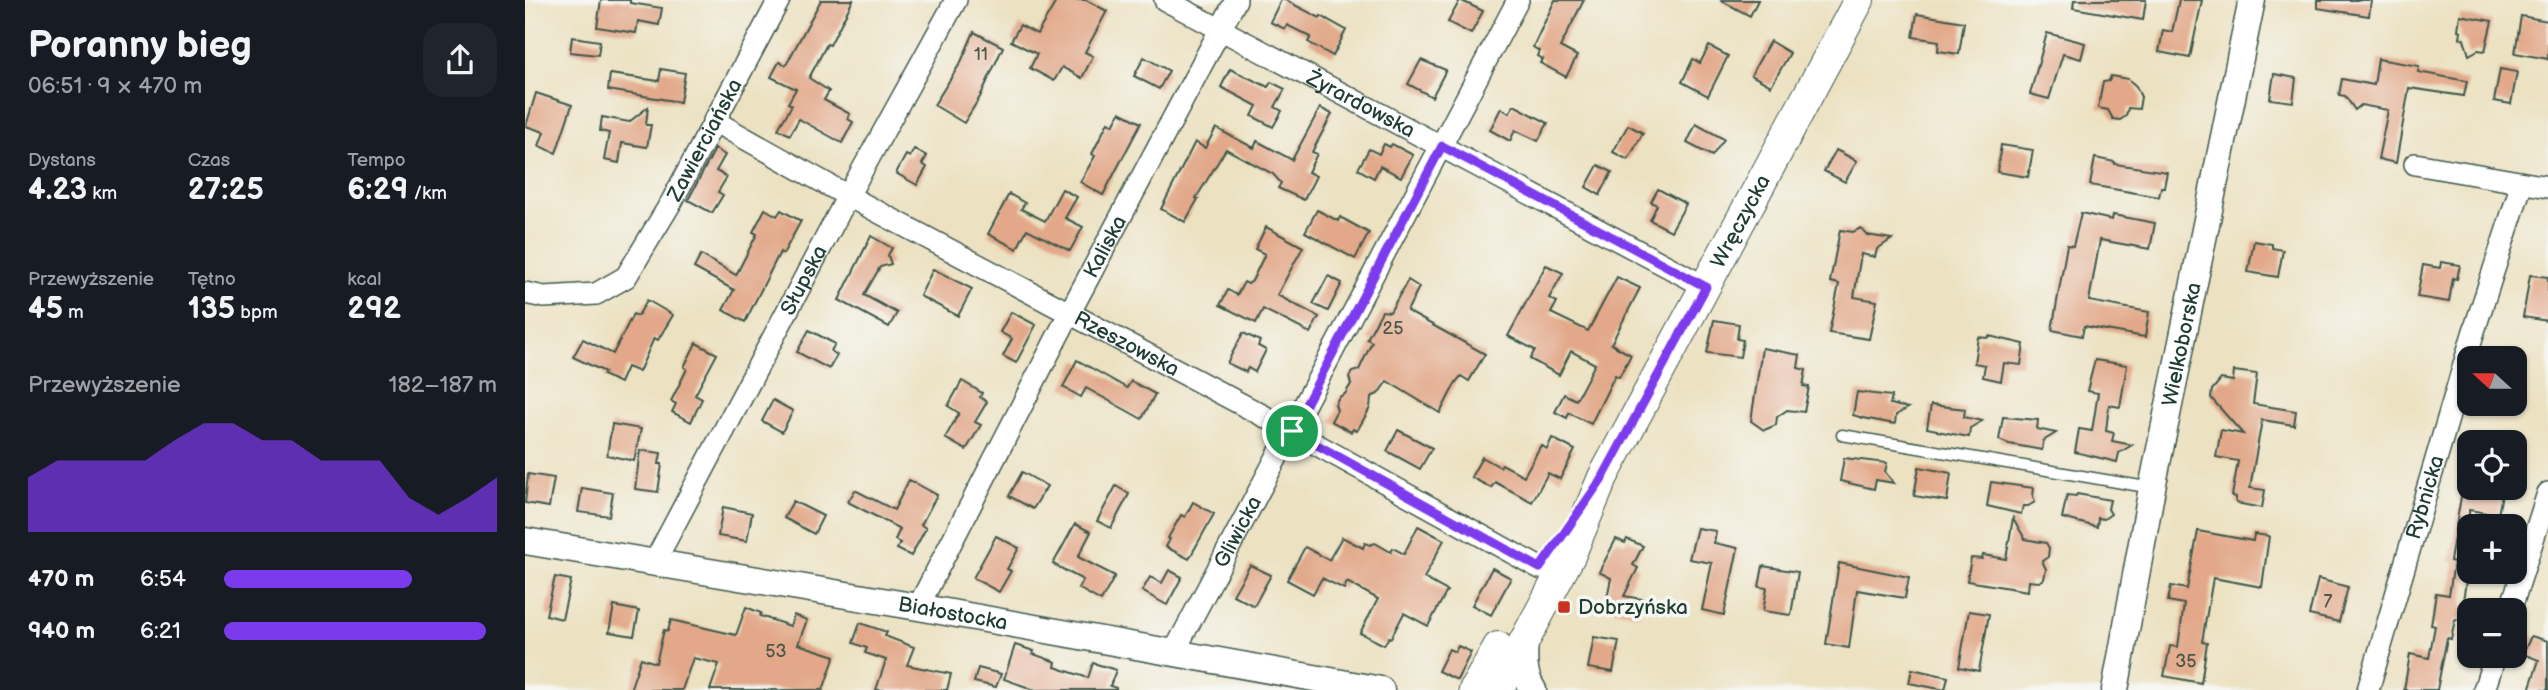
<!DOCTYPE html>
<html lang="pl">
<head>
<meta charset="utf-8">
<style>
  body { margin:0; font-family:"Balsamiq Sans",sans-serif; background:#20242c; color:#f1f3f6; height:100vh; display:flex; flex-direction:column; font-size:26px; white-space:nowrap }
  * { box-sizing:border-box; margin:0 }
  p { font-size:23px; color:#9ea1a6 }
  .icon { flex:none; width:38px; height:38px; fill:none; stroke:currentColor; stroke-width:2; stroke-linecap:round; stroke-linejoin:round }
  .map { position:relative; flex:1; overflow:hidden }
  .side { display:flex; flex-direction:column; background:#171b24; width:525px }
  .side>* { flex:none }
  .needle { width:46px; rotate:291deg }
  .fabs { position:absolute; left:1932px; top:346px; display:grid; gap:14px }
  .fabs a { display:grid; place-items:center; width:70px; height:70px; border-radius:14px; background:#171b24; box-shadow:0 2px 5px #0004; font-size:35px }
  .pin { position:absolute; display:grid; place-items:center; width:60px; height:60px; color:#fff; margin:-30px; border:4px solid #fff; border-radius:50%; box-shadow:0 2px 7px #0007 }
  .round { display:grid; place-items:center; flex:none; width:74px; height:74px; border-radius:21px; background:#20242c }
  .overview { display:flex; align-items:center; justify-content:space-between; height:119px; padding:0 28px }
  h1 { font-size:38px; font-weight:700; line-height:52px }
  .stats { display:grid; grid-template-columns:repeat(3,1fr); gap:10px; height:119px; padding:7px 28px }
  .stats div { display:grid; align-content:center }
  .stats b { font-size:30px; font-weight:700 }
  .stats small { font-size:19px; font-weight:400 }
  .stats p { font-size:19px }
  .chart { height:196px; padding:14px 28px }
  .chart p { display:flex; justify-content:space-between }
  .chart svg { width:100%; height:126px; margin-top:7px; fill:#7c3aed; opacity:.7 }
  ul { padding:0 28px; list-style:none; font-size:23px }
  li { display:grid; grid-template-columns:112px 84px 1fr; align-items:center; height:52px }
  li i { height:18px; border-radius:9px; background:#7c3aed }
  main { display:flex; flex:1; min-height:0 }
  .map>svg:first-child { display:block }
  .building { fill:#e2a889 }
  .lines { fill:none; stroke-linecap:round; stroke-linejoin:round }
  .service-casing { stroke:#3e5649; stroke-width:13 }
  .minor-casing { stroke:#3e5649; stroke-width:24 }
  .tertiary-casing { stroke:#3e5649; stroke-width:29 }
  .secondary-casing { stroke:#3e5649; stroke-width:32 }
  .service { stroke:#fff; stroke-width:10 }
  .minor { stroke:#fff; stroke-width:21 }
  .tertiary { stroke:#fff; stroke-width:26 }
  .secondary { stroke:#fff; stroke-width:30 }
  .route-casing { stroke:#fff; stroke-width:14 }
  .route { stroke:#7c3aed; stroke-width:9 }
  .poi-dot { fill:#c8321e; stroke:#f6f6f2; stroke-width:2.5 }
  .labels { text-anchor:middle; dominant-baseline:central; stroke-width:7; stroke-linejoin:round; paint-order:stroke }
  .number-label { font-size:18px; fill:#505849 }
  .street-label { font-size:21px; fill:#1f3d34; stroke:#f6f6f2 }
  .poi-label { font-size:21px; fill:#1f3d34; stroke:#f6f6f2; text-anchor:start }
</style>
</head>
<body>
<main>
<section class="side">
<div class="overview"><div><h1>Poranny bieg</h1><p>06:51 · 9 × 470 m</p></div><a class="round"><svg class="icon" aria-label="share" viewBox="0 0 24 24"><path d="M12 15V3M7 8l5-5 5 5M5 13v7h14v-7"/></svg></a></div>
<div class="stats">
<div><p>Dystans</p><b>4.23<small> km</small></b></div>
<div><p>Czas</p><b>27:25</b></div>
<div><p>Tempo</p><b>6:29<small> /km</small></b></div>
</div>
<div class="stats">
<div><p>Przewyższenie</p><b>45<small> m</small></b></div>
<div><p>Tętno</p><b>135<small> bpm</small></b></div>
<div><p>kcal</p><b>292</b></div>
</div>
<div class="chart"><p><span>Przewyższenie</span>182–187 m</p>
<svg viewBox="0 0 160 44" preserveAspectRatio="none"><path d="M0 44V25L10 19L20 19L30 19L40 19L50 12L60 6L70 6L80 12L90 12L100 19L110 19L120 19L130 32L140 38L150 32L160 25V44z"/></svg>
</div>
<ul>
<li><b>470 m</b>6:54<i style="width:69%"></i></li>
<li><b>940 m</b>6:21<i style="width:96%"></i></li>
</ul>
</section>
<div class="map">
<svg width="2023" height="690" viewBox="0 0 2023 690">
  <rect width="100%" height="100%" fill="#f6f6f2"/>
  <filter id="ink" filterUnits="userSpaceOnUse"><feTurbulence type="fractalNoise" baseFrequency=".0143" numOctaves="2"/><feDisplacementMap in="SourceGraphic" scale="14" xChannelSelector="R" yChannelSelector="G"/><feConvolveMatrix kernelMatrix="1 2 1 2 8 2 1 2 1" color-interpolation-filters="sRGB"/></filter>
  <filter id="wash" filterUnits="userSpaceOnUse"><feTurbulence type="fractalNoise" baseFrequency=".00686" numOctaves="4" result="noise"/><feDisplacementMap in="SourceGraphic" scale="28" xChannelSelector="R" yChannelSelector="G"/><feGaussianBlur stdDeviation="1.57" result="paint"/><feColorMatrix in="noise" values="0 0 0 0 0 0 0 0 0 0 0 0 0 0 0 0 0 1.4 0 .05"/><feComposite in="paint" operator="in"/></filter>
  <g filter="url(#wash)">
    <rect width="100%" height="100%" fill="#ece2c2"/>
    <g id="blocks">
      <g class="building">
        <path d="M 76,0 L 105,0 L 105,3 L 137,8 L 134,25 L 113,21 L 111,33 L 72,27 Z"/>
        <path d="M 296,0 L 328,0 L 305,45 L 302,44 L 284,78 L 304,91 L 299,100 L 325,114 L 323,119 L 328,122 L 317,143 L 274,119 L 265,135 L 253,129 L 267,105 L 263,103 L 271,89 L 246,77 L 254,62 L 261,65 Z"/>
        <path d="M 532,0 L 561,0 L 582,11 L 560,52 L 568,56 L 557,78 L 537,67 L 529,81 L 505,68 L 512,54 L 486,41 L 495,25 L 512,34 Z"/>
        <path d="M 756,0 L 760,0 L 795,18 L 796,16 L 821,30 L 808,56 L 783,42 L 786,37 L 762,25 L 760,29 L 745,22 Z"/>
        <path d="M 935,0 L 958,11 L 946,34 L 923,22 Z"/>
        <path d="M 1030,0 L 1059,0 L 1035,47 L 1052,56 L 1041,77 L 1015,63 L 1018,59 L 1012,56 L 1014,51 L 1008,47 Z"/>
        <path d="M 1195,0 L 1233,0 L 1225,16 Z"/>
        <path d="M 1549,0 L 1621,0 L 1618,20 L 1548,8 Z"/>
        <path d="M 1654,0 L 1677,0 L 1665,58 L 1634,52 L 1638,30 L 1647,32 Z"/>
        <path d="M 1792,0 L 1846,0 L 1844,16 L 1792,8 Z"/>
        <path d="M 1392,14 L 1439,22 L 1434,54 L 1413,51 L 1414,41 L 1388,37 Z"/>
        <path d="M 1935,15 L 1967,21 L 1960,51 L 1953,50 L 1944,55 L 1939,39 L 1935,38 L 1936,31 L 1933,30 Z"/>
        <path d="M 1996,16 L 2023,21 L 2023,59 L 1990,53 Z"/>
        <path d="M 449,32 L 478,47 L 455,97 L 439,123 L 409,105 L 436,62 Z"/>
        <path d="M 1522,33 L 1560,43 L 1556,59 L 1538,54 L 1524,99 L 1505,94 Z"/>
        <path d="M 47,37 L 75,41 L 73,55 L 45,52 Z"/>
        <path d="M 1245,41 L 1265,53 L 1246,86 L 1226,75 Z"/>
        <path d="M 1184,46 L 1203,56 L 1183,96 L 1157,82 L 1168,59 L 1175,63 Z"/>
        <path d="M 619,57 L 644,71 L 634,89 L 609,76 Z"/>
        <path d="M 1853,59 L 1894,66 L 1893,72 L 1942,81 L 1939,96 L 1884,88 L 1871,163 L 1853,159 L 1863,110 L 1836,105 L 1830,110 L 1820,96 L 1814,95 L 1817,79 L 1849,85 Z"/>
        <path d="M 896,60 L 921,70 L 907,97 L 883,84 Z"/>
        <path d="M 136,69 L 160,73 L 155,102 L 83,90 L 85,74 L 134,81 Z"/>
        <path d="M 705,69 L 743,87 L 746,82 L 760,89 L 750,107 L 757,111 L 748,127 L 727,116 L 732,106 L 696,87 Z"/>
        <path d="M 1975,69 L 1992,72 L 1986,104 L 1969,101 Z"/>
        <path d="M 1749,74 L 1771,78 L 1768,102 L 1745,99 Z"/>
        <path d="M 1586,76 L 1603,79 L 1611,86 L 1616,97 L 1614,109 L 1603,108 L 1601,116 L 1595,120 L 1588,119 L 1583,110 L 1573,108 L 1578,82 L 1584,81 Z"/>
        <path d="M 11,93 L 47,105 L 31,153 L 14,146 L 19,132 L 1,126 Z"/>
        <path d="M 989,105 L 1023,123 L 1013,141 L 990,130 L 985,141 L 965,130 L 976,108 L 984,113 Z"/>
        <path d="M 123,107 L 121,125 L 126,125 L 122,147 L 97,143 L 94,163 L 79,160 L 84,133 L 75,131 L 77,117 L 104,122 Z"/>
        <path d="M 795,108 L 807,114 L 787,152 L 792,154 L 783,172 L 791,176 L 779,200 L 753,188 L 756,183 L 748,174 L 701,149 L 671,198 L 673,199 L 660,222 L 636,209 L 670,142 L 680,148 L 691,128 L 729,148 L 732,141 L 767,160 Z"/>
        <path d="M 595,112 L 616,123 L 578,195 L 555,182 L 570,156 L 567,154 L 583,122 L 588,125 Z"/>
        <path d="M 1171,124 L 1199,139 L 1187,156 L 1162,143 Z"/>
        <path d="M 1103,125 L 1118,133 L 1103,160 L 1088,152 Z"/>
        <path d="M 859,144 L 865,147 L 867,144 L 888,155 L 876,177 L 855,166 L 849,178 L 833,169 L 844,149 L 854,154 Z"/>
        <path d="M 1476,145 L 1508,150 L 1503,177 L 1472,172 Z"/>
        <path d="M 190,149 L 200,155 L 191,171 L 202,177 L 193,192 L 198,195 L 187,213 L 163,200 Z"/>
        <path d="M 389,149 L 402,156 L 397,164 L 402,167 L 392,185 L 371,173 L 381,155 L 385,157 Z"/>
        <path d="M 1311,150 L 1332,161 L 1320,182 L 1299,171 Z"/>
        <path d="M 1570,158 L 1590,162 L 1590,164 L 1642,172 L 1639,187 L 1636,187 L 1634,197 L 1565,185 Z"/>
        <path d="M 1073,165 L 1087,172 L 1075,195 L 1061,187 Z"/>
        <path d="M 537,189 L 552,197 L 540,218 L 558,227 L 545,251 L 502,229 L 492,249 L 463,234 L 484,194 L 500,203 L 496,209 L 520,221 Z"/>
        <path d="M 1133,189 L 1161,204 L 1146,231 L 1125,220 L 1132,205 L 1126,202 Z"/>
        <path d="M 240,209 L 252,216 L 256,210 L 276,221 L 258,254 L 255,252 L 220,322 L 198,310 L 209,290 L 169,268 L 176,255 L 211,275 L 232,234 L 228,232 Z"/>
        <path d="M 792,210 L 813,221 L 815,217 L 844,233 L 830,259 L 780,232 Z"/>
        <path d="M 1556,213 L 1587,220 L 1588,215 L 1630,223 L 1625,249 L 1575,240 L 1564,301 L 1624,312 L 1620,337 L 1559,326 L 1557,336 L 1527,330 L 1542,245 L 1548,246 Z"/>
        <path d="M 741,227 L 778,247 L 752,295 L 794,317 L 785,333 L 738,309 L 731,323 L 695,305 L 703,290 L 712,295 L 719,282 L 723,284 L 727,281 L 740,254 L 730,249 Z"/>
        <path d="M 1336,228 L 1342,235 L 1367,239 L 1352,249 L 1350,257 L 1336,254 L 1329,297 L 1352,301 L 1344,339 L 1304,333 L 1314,284 L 1305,282 L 1315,230 L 1328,232 Z"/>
        <path d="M 346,236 L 367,248 L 363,255 L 366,264 L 355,267 L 339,295 L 372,313 L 364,327 L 314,300 Z"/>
        <path d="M 1729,241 L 1747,244 L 1747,248 L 1758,250 L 1753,277 L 1723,272 Z"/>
        <path d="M 1916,262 L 1935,265 L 1932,279 L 1928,278 L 1924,302 L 1892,297 L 1898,265 L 1915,268 Z"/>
        <path d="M 1021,265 L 1038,273 L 1024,298 L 1032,302 L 1026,313 L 1063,331 L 1092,277 L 1115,288 L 1086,344 L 1106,355 L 1094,377 L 1090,375 L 1066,424 L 1044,413 L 1042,418 L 1030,412 L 1039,394 L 1051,400 L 1070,364 L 1046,351 L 1034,375 L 1005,359 L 1010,350 L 983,336 Z"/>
        <path d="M 408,269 L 447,289 L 433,316 L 395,296 Z"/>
        <path d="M 2005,275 L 2023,277 L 2023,321 L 1998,317 Z"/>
        <path d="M 803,276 L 817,283 L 803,311 L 788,304 Z"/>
        <path d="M 883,280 L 894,287 L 882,311 L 960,354 L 944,381 L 936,376 L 931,382 L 915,413 L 862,381 L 853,394 L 846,397 L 845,408 L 832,431 L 828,429 L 826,432 L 806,421 L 812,410 L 810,404 L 814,397 L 820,394 L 826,384 L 824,377 L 827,372 L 834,370 L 847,342 L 842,339 L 857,311 L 865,312 Z"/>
        <path d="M 122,300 L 148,315 L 133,340 L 129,338 L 114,372 L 102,367 L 95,383 L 78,375 L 80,372 L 48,357 L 58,339 L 88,354 L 108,314 L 113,316 Z"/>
        <path d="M 486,312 L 511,325 L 491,363 L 478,356 L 487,339 L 475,332 Z"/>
        <path d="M 1189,320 L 1214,324 L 1212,339 L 1218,340 L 1215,357 L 1182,353 Z"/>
        <path d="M 284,330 L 310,344 L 306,351 L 312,355 L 304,369 L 272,352 Z"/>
        <path d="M 718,333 L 735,341 L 733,346 L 741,350 L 730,372 L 723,368 L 721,372 L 702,363 Z"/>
        <path d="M 1464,336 L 1499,344 L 1496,365 L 1479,363 L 1476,381 L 1458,377 L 1460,365 L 1449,363 L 1453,337 L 1463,338 Z"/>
        <path d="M 171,343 L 192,354 L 170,395 L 177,399 L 166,422 L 147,412 L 151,404 L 146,401 L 162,369 L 159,367 Z"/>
        <path d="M 1237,348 L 1275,355 L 1273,368 L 1281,370 L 1278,386 L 1284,387 L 1279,412 L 1262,410 L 1252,417 L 1251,425 L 1239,430 L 1226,421 Z"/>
        <path d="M 552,360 L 602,388 L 606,381 L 630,394 L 617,419 L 561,388 L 556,397 L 538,387 Z"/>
        <path d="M 1570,360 L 1602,365 L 1595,407 L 1584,405 L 1581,431 L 1589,433 L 1587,441 L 1607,445 L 1594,453 L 1592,462 L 1550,452 L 1554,429 L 1567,431 L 1573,393 L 1562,391 Z"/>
        <path d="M 1709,371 L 1732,374 L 1728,404 L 1771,411 L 1769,425 L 1737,420 L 1725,488 L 1740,490 L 1737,508 L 1711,503 L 1711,497 L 1707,496 L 1713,461 L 1691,457 L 1696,430 L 1718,434 L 1686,398 L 1687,390 L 1696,379 L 1708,381 Z"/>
        <path d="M 437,381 L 457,393 L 455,397 L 462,402 L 450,422 L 456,425 L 441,450 L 420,438 L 434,413 L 423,406 Z"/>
        <path d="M 1332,392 L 1367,396 L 1365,404 L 1383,408 L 1371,415 L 1370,424 L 1338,418 L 1328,415 Z"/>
        <path d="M 248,400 L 268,411 L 257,432 L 237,421 Z"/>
        <path d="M 1406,405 L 1440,409 L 1439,417 L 1457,421 L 1445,428 L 1444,437 L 1412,431 L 1412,430 L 1402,428 Z"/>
        <path d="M 1478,417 L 1513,420 L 1512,429 L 1531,433 L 1518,441 L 1517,450 L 1484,444 L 1474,440 Z"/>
        <path d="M 87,424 L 116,429 L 109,461 L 82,455 Z"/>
        <path d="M 873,430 L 907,448 L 895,469 L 862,451 Z"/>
        <path d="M 1027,438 L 1050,450 L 1035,479 L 1023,473 L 1007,502 L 970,482 L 966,488 L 946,477 L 957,457 L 975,467 L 977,464 L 999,476 L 1016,445 L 1022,449 Z"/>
        <path d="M 115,450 L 136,453 L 134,464 L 137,464 L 133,492 L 110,489 Z"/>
        <path d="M 1319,458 L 1362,463 L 1360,472 L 1369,483 L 1351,480 L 1349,489 L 1315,481 Z"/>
        <path d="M 1394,467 L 1426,473 L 1422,501 L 1389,496 Z"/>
        <path d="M 497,472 L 522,486 L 508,509 L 484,496 Z"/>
        <path d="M 3,474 L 29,478 L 24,507 L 0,503 Z"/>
        <path d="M 384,480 L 412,495 L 396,525 L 401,528 L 386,556 L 372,549 L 375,543 L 370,540 L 375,529 L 323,502 L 330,490 L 369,510 Z"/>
        <path d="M 1466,482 L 1509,488 L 1508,496 L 1510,502 L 1503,506 L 1498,506 L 1496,514 L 1462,506 Z"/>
        <path d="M 591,486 L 604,494 L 586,528 L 572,521 Z"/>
        <path d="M 57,488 L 88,493 L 84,516 L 53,512 Z"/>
        <path d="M 1940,488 L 1978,488 L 1973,515 L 1944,510 L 1944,576 L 1942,575 L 1937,607 L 1940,608 L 1938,621 L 1930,619 L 1926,639 L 1922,638 L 1912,690 L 1879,690 L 1885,654 L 1904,658 L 1910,626 L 1906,625 L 1911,593 L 1924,595 L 1929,562 L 1925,561 L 1937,491 L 1940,492 Z"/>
        <path d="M 1552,494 L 1585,500 L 1583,509 L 1586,514 L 1579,519 L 1573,518 L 1572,527 L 1537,518 L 1542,495 L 1551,496 Z"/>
        <path d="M 268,501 L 298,516 L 289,534 L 259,518 Z"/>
        <path d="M 668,502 L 689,514 L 664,559 L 641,547 L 645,539 L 643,538 L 656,515 L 660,517 Z"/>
        <path d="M 198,507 L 227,513 L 222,541 L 193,536 Z"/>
        <path d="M 1488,518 L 1500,539 L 1521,543 L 1524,548 L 1523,557 L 1517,561 L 1521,569 L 1519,579 L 1514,582 L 1504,581 L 1503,591 L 1442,581 L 1446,558 L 1457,559 L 1458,555 L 1481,559 Z"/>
        <path d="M 550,524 L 566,532 L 553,557 L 590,576 L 576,601 L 553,588 L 558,580 L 528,564 Z"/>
        <path d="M 893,526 L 919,540 L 899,578 L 922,591 L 903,626 L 879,613 L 866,638 L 864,637 L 859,645 L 835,633 L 853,599 L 822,582 L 819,589 L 797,578 L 788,594 L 762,580 L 780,547 L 804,560 L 817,537 L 838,548 L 840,543 L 845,545 L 850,543 L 866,552 L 868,548 L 879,554 Z"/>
        <path d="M 1172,528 L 1191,531 L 1189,543 L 1213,548 L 1199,615 L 1177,610 L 1187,563 L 1164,559 Z"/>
        <path d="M 1673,531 L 1728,541 L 1729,534 L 1744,536 L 1737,587 L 1688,578 L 1677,642 L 1682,643 L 1676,683 L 1639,676 L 1645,646 L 1653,647 L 1659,604 L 1643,601 L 1646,586 L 1662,589 Z"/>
        <path d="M 471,536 L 494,548 L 482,569 L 486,571 L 474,592 L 448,578 Z"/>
        <path d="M 1091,539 L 1100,543 L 1102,539 L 1118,546 L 1108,565 L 1113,568 L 1099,596 L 1117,599 L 1114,615 L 1080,608 L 1086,578 L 1074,572 Z"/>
        <path d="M 1314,563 L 1384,577 L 1380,598 L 1332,590 L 1324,648 L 1301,644 Z"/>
        <path d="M 725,565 L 746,575 L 729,606 L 708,595 Z"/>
        <path d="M 1238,566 L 1273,572 L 1266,615 L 1238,611 L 1242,588 L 1234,587 Z"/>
        <path d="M 967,568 L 986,578 L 966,615 L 947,605 Z"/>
        <path d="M 644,570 L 657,577 L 642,605 L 617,591 L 625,577 L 637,583 Z"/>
        <path d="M 30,577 L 46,580 L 37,619 L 21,615 Z"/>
        <path d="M 1793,579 L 1823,587 L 1814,622 L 1784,615 Z"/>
        <path d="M 89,606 L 114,611 L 109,636 L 84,632 Z"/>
        <path d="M 221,607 L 236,613 L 235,616 L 265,626 L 269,615 L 282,620 L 273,644 L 310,656 L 298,690 L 185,690 L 194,664 L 168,658 L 157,690 L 105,690 L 116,658 L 131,663 L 139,630 L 143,631 L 146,620 L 211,635 Z"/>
        <path d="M 1444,611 L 1464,614 L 1454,671 L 1434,667 Z"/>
        <path d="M 335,623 L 362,632 L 360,636 L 389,647 L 382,665 L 426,674 L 422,690 L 351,690 L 361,660 L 340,653 L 342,648 L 328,643 Z"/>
        <path d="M 2006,636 L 2023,641 L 2023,690 L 2004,690 L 2014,660 L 1998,654 Z"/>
        <path d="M 1069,637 L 1094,641 L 1088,672 L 1063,668 Z"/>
        <path d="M 490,645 L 509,651 L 508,654 L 531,662 L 530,667 L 563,678 L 568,663 L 591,670 L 585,686 L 591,688 L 591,690 L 510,690 L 479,679 Z"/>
        <path d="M 933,646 L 946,652 L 932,680 L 913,671 L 924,649 L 930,652 Z"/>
        <path d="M 453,668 L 476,674 L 471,687 L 449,682 Z"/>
        <path d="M 1387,669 L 1423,677 L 1420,690 L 1384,683 Z"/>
      </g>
    </g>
  </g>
  <g filter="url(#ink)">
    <use href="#blocks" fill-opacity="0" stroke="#3e5649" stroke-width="2"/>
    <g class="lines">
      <defs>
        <path id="service" d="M 1317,435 L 1627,488"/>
        <g id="minor">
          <path id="s1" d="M 640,0 L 1181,287"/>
          <path id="s2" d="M 189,121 L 323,196 L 767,431 L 1015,568"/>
          <path d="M 1890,164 L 2023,187"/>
          <path id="s3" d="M 0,293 L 19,297 L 71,294 L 101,277 L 147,201 L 254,0"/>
          <path id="s4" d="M 129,563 L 323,196 L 431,0"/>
          <path id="s5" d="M 393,607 L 544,314 L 711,0"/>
          <path d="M 1985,611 L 2023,493"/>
          <path id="s6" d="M 649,652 L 993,0"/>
          <path id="s7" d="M 1843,690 L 1948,334 L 1997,183"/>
          <path d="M 1959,690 L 1970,656"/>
        </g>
        <g id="tertiary">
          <path id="s8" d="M 0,541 L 393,607 L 856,690"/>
          <path d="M 1000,639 C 999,658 997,673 1008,690"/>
          <path id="s9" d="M 1590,690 L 1627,488 L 1727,0"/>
        </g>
        <g id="secondary">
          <path d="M 949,690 L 973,647"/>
          <path id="s10" d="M 973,690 L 1045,556 L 1078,477 L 1334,0"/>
        </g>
      </defs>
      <use href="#service" class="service-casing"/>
      <use href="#minor" class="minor-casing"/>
      <use href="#tertiary" class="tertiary-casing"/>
      <use href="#secondary" class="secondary-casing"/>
      <use href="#service" class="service"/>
      <use href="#minor" class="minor"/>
      <use href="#tertiary" class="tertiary"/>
      <use href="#secondary" class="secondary"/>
    </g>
  </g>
  <g class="lines" filter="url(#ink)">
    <defs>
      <path id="route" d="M 917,146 L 1181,287 L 1078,477 L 1015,568 L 767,431 Z"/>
    </defs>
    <use href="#route" class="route-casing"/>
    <use href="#route" class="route"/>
  </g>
  <rect class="poi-dot" x="1032" y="600" width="14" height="14" rx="3.5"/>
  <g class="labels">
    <g class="number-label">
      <text x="456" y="54">11</text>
      <text x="868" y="328">25</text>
      <text x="1803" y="601">7</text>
      <text x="251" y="651">53</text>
      <text x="1661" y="661">35</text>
    </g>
    <g class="street-label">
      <text stroke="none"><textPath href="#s1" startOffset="222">Żyrardowska</textPath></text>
      <text stroke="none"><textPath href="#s3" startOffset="264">Zawierciańska</textPath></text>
      <text stroke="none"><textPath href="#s10" startOffset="528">Wręczycka</textPath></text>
      <text stroke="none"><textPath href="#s5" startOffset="406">Kaliska</textPath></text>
      <text stroke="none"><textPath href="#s4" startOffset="320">Słupska</textPath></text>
      <text stroke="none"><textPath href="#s2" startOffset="469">Rzeszowska</textPath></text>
      <text stroke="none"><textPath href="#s9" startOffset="352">Wielkoborska</textPath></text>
      <text stroke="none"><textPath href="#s7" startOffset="201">Rybnicka</textPath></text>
      <text stroke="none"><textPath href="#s6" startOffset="136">Gliwicka</textPath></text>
      <text stroke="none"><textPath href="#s8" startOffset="434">Białostocka</textPath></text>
    </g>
    <g class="poi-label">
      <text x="1053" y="607">Dobrzyńska</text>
    </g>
  </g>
</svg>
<div class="fabs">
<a><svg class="needle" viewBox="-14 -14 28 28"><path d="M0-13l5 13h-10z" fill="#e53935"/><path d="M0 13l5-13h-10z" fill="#9ea1a6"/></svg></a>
<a><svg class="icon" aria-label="locate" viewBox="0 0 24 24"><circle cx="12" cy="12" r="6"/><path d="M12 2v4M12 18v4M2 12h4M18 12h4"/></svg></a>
<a>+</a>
<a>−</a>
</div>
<div class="pin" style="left:767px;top:431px;background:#1e9e55"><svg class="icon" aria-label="arrive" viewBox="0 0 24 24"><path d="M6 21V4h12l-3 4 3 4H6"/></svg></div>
</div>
</main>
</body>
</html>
